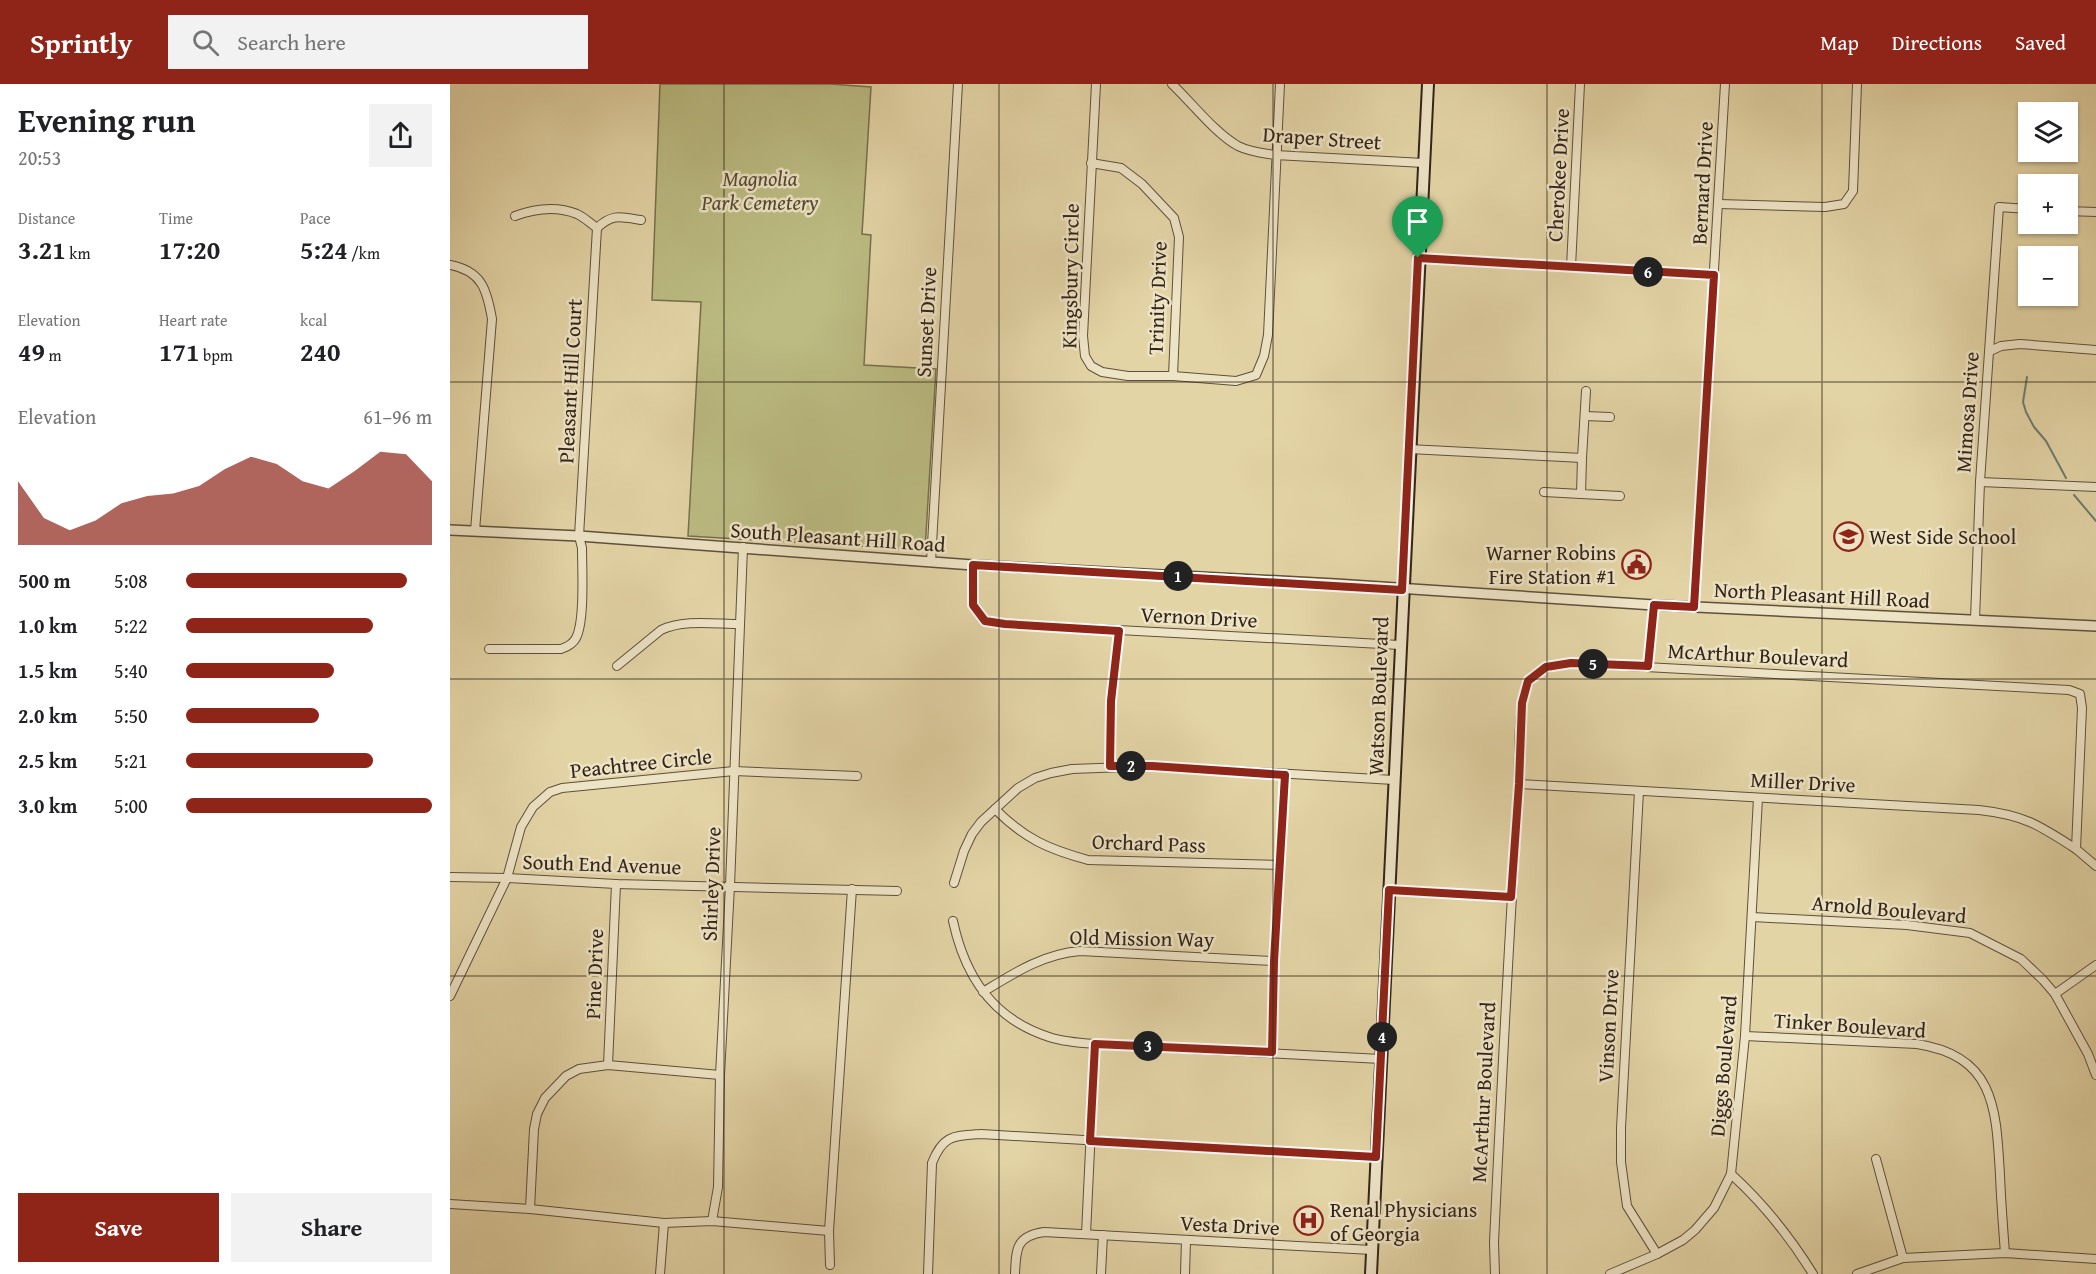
<!DOCTYPE html>
<html lang="en">
<head>
<meta charset="utf-8">
<style>
  body { margin:0; font-family:"Gentium Book Plus",serif; background:#f2f2f2; color:#202124; height:100vh; display:flex; flex-direction:column; font-size:22px; white-space:nowrap }
  * { box-sizing:border-box; margin:0 }
  p { font-size:20px; color:#757577 }
  .icon { flex:none; width:33px; height:33px; fill:none; stroke:currentColor; stroke-width:2; stroke-linecap:round; stroke-linejoin:round }
  .map { position:relative; flex:1; overflow:hidden }
  .side { display:flex; flex-direction:column; background:#fff; width:450px }
  .side>* { flex:none }
  .controls { position:absolute; left:1568px; top:18px; display:grid; gap:12px }
  .controls a { display:grid; place-items:center; width:60px; height:60px; border-radius:0px; background:#fff; box-shadow:0 2px 4px #0004; font-size:30px }
  .pin { position:absolute; display:grid; place-items:center; width:51px; height:51px; color:#fff; margin:-62px -26px; border-radius:50% 50% 50% 0; rotate:-45deg; box-shadow:0 0 6px #0007 }
  .pin .icon { rotate:45deg }
  .km { position:absolute; width:30px; height:30px; margin:-15px; border-radius:50%; background:#222; color:#fff; font-size:16px; line-height:30px; text-align:center }
  .round { display:grid; place-items:center; flex:none; width:63px; height:63px; border-radius:0px; background:#f2f2f2 }
  .headline { display:flex; align-items:center; justify-content:space-between; height:102px; padding:0 18px }
  h1 { font-size:33px; font-weight:800; line-height:45px }
  .metrics { display:grid; grid-template-columns:repeat(3,1fr); gap:9px; height:102px; padding:6px 18px }
  .metrics div { display:grid; align-content:center }
  .metrics b { font-size:26px; font-weight:800 }
  .metrics small { font-size:16px; font-weight:400 }
  .metrics p { font-size:16px }
  .chart { height:168px; padding:12px 18px }
  .chart p { display:flex; justify-content:space-between }
  .chart svg { width:100%; height:108px; margin-top:6px; fill:#8f2418; opacity:.7 }
  .primary-button { display:flex; gap:12px; margin-top:auto; padding:12px 18px }
  .primary-button a { flex:1; height:69px; border-radius:0px; background:#8f2418; color:#fff; font-size:24px; font-weight:800; line-height:69px; text-align:center }
  .primary-button a+a { background:#f2f2f2; color:#202124 }
  ul { padding:0 18px; list-style:none; font-size:20px }
  li { display:grid; grid-template-columns:96px 72px 1fr; align-items:center; height:45px }
  li i { height:15px; border-radius:8px; background:#8f2418 }
  header { display:flex; align-items:center; gap:36px; box-sizing:border-box; height:84px; padding:0 30px; background:#8f2418; color:#fff }
  header strong { font-size:28px }
  nav { display:flex; gap:33px; margin-inline-start:auto; font-size:21px }
  .search { width:420px; height:54px; background:#f2f2f2; display:flex; align-items:center; gap:15px; box-sizing:border-box; padding:0 21px; border-radius:0px; color:#757577; font-size:22px }
  main { display:flex; flex:1; min-height:0 }
  .map>svg:first-child { display:block }
  .green { fill:#bbbb82; stroke:#76704e; stroke-width:1.5 }
  .lines { fill:none; stroke-linecap:round; stroke-linejoin:round }
  .stream { stroke:#6d7d71; stroke-width:2 }
  .minor-casing { stroke:#5e503c; stroke-width:10 }
  .tertiary-casing { stroke:#5e503c; stroke-width:12 }
  .secondary-casing { stroke:#322419; stroke-width:14 }
  .minor { stroke:#ede3c5; stroke-width:8 }
  .tertiary { stroke:#ede3c5; stroke-width:9 }
  .secondary { stroke:#ede3c5; stroke-width:10 }
  .route-casing { stroke:#fff; stroke-width:12 }
  .route { stroke:#8f2418; stroke-width:8 }
  .grid { fill:none; stroke:#322419; stroke-width:1.5; stroke-opacity:0.55 }
  .labels { text-anchor:middle; dominant-baseline:central; stroke-width:5; stroke-linejoin:round; paint-order:stroke }
  .street-label { font-size:21px; fill:#322419; stroke:#ede3c5 }
  .park-label { font-size:21px; font-style:italic; fill:#544a33; stroke:#ede3c5 }
  .poi-label { font-size:21px; fill:#322419; stroke:#ede3c5; text-anchor:start }
</style>
</head>
<body>
<header>
<strong>Sprintly</strong>
<div class="search"><svg class="icon" aria-label="search" viewBox="0 0 24 24"><circle cx="10" cy="10" r="6"/><path d="M15 15l6 6"/></svg>Search here</div>
<nav><a>Map</a><a>Directions</a><a>Saved</a></nav>
</header>
<main>
<section class="side">
<div class="headline"><div><h1>Evening run</h1><p>20:53</p></div><a class="round"><svg class="icon" aria-label="share" viewBox="0 0 24 24"><path d="M12 15V3M7 8l5-5 5 5M5 13v7h14v-7"/></svg></a></div>
<div class="metrics">
<div><p>Distance</p><b>3.21<small> km</small></b></div>
<div><p>Time</p><b>17:20</b></div>
<div><p>Pace</p><b>5:24<small> /km</small></b></div>
</div>
<div class="metrics">
<div><p>Elevation</p><b>49<small> m</small></b></div>
<div><p>Heart rate</p><b>171<small> bpm</small></b></div>
<div><p>kcal</p><b>240</b></div>
</div>
<div class="chart"><p><span>Elevation</span>61–96 m</p>
<svg viewBox="0 0 160 44" preserveAspectRatio="none"><path d="M0 44V18L10 33L20 38L30 34L40 27L50 24L60 23L70 20L80 13L90 8L100 11L110 18L120 21L130 14L140 6L150 7L160 18V44z"/></svg>
</div>
<ul>
<li><b>500 m</b>5:08<i style="width:90%"></i></li>
<li><b>1.0 km</b>5:22<i style="width:76%"></i></li>
<li><b>1.5 km</b>5:40<i style="width:60%"></i></li>
<li><b>2.0 km</b>5:50<i style="width:54%"></i></li>
<li><b>2.5 km</b>5:21<i style="width:76%"></i></li>
<li><b>3.0 km</b>5:00<i style="width:100%"></i></li>
</ul>
<div class="primary-button"><a>Save</a><a>Share</a></div>
</section>
<div class="map">
<svg width="1646" height="1190" viewBox="0 0 1646 1190">
  <rect width="100%" height="100%" fill="#e3d4a6"/>
  <filter id="stains"><feTurbulence type="fractalNoise" baseFrequency=".00333" numOctaves="4"/><feColorMatrix values="0 0 0 0 .2 0 0 0 0 .09 0 0 0 0 .02 0 0 0 .5 -.17"/></filter>
  <radialGradient id="worn" r=".72"><stop offset=".6" stop-color="#630" stop-opacity="0"/><stop offset="1" stop-color="#630" stop-opacity=".3"/></radialGradient>
  <path class="green" d="M 210,0 L 380,0 L 421,3 L 412,150 L 421,151 L 414,281 L 486,285 L 475,466 L 238,452 L 251,218 L 202,216 Z"/>
  <g class="lines">
    <g class="stream">
      <path d="M 1577,293 L 1573,318 L 1576,328 L 1584,343 L 1596,357 L 1616,394"/>
      <path d="M 1624,411 L 1646,437"/>
    </g>
    <defs>
      <g id="minor">
        <path d="M 646,0 L 633,252 L 635,272 L 641,282 L 652,288 L 678,292 L 723,292 L 786,297 L 806,291 L 814,272 L 818,251 L 830,0"/>
        <path d="M 722,0 C 742,19 765,49 788,62 C 800,68 813,69 825,71 L 974,79"/>
        <path d="M 641,79 L 671,84 L 692,100 L 724,134 L 729,153 L 723,292"/>
        <path d="M 1269,120 L 1375,123 L 1394,120 L 1403,107 L 1407,0"/>
        <path d="M 1617,127 L 1646,128"/>
        <path d="M 147,144 C 163,129 171,133 191,136"/>
        <path d="M 968,174 L 1264,191"/>
        <path d="M 0,181 C 32,187 37,206 42,235 L 25,447"/>
        <path d="M 1121,183 L 1130,0"/>
        <path d="M 1540,267 L 1551,262 L 1570,260 L 1646,266"/>
        <path d="M 1135,332 L 1160,333"/>
        <path d="M 959,365 L 1132,374 L 1136,307"/>
        <path d="M 1132,374 L 1131,410 L 1170,412"/>
        <path d="M 1530,398 L 1646,403"/>
        <path d="M 1094,408 L 1131,410"/>
        <path d="M 481,478 L 508,0"/>
        <path d="M 523,481 L 523,521 L 535,537 L 555,540 L 950,561"/>
        <path d="M 1244,523 L 1275,0"/>
        <path d="M 1525,536 L 1530,398 L 1549,123 L 1578,125"/>
        <path d="M 39,565 L 111,565 C 117,563 123,560 126,554 C 135,537 132,484 132,464 L 129,452 L 147,144 C 141,140 134,133 127,130 C 107,122 84,125 65,132"/>
        <path d="M 167,582 L 211,546 C 233,535 265,540 290,540"/>
        <path d="M 1198,582 L 1204,521"/>
        <path d="M 660,682 L 661,617 L 669,547"/>
        <path d="M 1069,700 L 1529,726 C 1574,731 1589,741 1626,765"/>
        <path d="M 1189,707 L 1171,1044 L 1171,1078 L 1177,1122 L 1207,1170"/>
        <path d="M 545,725 C 575,755 598,765 638,776 L 830,781"/>
        <path d="M 0,793 L 57,794 L 166,800 L 447,807"/>
        <path d="M 504,799 L 514,767 L 522,750 L 531,738 L 568,704 L 585,694 L 601,689 L 622,685 L 702,682 L 944,696"/>
        <path d="M 939,806 L 1061,813"/>
        <path d="M 1302,833 L 1457,841 L 1520,849 L 1571,875 L 1593,896 L 1605,910 L 1638,970 L 1646,991"/>
        <path d="M 503,837 C 515,893 543,935 599,953 C 614,958 630,959 645,960 L 931,975"/>
        <path d="M 533,908 C 564,889 593,870 630,867 L 824,877"/>
        <path d="M 1605,910 L 1646,881"/>
        <path d="M 0,912 L 57,794 L 71,743 L 83,723 L 100,708 L 112,704 L 284,687 L 407,692"/>
        <path d="M 1295,952 L 1467,960 C 1546,972 1546,1026 1550,1091 C 1551,1117 1553,1143 1555,1169"/>
        <path d="M 822,968 L 824,877 L 835,691"/>
        <path d="M 158,981 L 166,800"/>
        <path d="M 1426,1075 L 1453,1174"/>
        <path d="M 1281,1090 C 1313,1119 1340,1153 1363,1190"/>
        <path d="M 0,1120 L 80,1125 L 214,1139 L 262,1137 L 379,1147 L 402,805"/>
        <path d="M 80,1125 L 84,1045 L 87,1030 L 95,1014 L 116,992 L 129,985 L 158,981 L 270,991"/>
        <path d="M 262,1137 L 268,1103 L 270,991 L 280,802 L 293,463"/>
        <path d="M 379,1147 L 380,1181"/>
        <path d="M 636,1150 L 645,960"/>
        <path d="M 210,1190 L 214,1139"/>
        <path d="M 478,1190 L 482,1079 C 493,1051 503,1052 531,1050 L 926,1073"/>
        <path d="M 565,1190 C 566,1165 566,1152 594,1148 L 922,1166"/>
        <path d="M 651,1190 L 653,1151"/>
        <path d="M 735,1190 L 736,1156"/>
        <path d="M 1045,1190 L 1044,1158 C 1051,1011 1058,864 1068,717 C 1070,686 1066,626 1078,600 C 1085,584 1106,581 1121,579 L 1619,606 L 1630,610 L 1632,624 L 1626,765 L 1646,782"/>
        <path d="M 1160,1190 L 1207,1170 L 1233,1156 L 1245,1146 L 1264,1124 L 1281,1090 L 1295,952 L 1308,714"/>
        <path d="M 1407,1190 L 1453,1174 L 1555,1169 L 1646,1175"/>
      </g>
      <path id="tertiary" d="M 0,446 L 129,452 L 523,481 L 886,500 L 1204,521 L 1646,542"/>
      <path id="secondary" d="M 921,1190 L 978,0"/>
    </defs>
    <use href="#minor" class="minor-casing"/>
    <use href="#tertiary" class="tertiary-casing"/>
    <use href="#secondary" class="secondary-casing"/>
    <use href="#minor" class="minor"/>
    <use href="#tertiary" class="tertiary"/>
    <use href="#secondary" class="secondary"/>
  </g>
  <g class="lines">
    <defs>
      <path id="route" d="M 968,174 L 1264,191 L 1244,523 L 1204,521 L 1198,582 L 1121,579 L 1096,583 L 1078,597 L 1072,619 L 1069,700 L 1061,813 L 939,806 L 926,1073 L 640,1057 L 645,960 L 822,968 L 824,877 L 835,691 L 702,682 L 660,682 L 661,617 L 669,547 L 555,540 L 535,537 L 523,521 L 523,481 L 952,506 Z"/>
    </defs>
    <use href="#route" class="route-casing"/>
    <use href="#route" class="route"/>
  </g>
  <path class="grid" d="M 274,0 L 274,1190M 549,0 L 549,1190M 823,0 L 823,1190M 1097,0 L 1097,1190M 1372,0 L 1372,1190M 0,298 L 1646,298M 0,595 L 1646,595M 0,892 L 1646,892"/>
  <defs>
    <symbol id="school-ring" viewBox="-11 -11 22 22"><circle r="9.5" fill="#ede3c5" stroke="#8f2418" stroke-width="1.5"/><path d="M0-5L7-2L0 1L-7-2ZM-4 1L0 2.5L4 1V4Q0 6-4 4Z" fill="#8f2418"/></symbol>
    <symbol id="civic-ring" viewBox="-11 -11 22 22"><circle r="9.5" fill="#ede3c5" stroke="#8f2418" stroke-width="1.5"/><path d="M-.6-6.5H3V-4.5H.6V-3L4-1V1h2V6H-6V1h2V-1L-.6-3ZM-1.2 2.5V6h2.4V2.5Z" fill="#8f2418"/></symbol>
    <symbol id="hospital-ring" viewBox="-11 -11 22 22"><circle r="9.5" fill="#ede3c5" stroke="#8f2418" stroke-width="1.5"/><path d="M-5-5h3v3.5h4V-5h3V5h-3V1.5h-4V5h-3Z" fill="#8f2418"/></symbol>
  </defs>
  <g fill-rule="evenodd">
    <use href="#school-ring" x="1382" y="436" width="33" height="33"/>
    <use href="#civic-ring" x="1170" y="464" width="33" height="33"/>
    <use href="#hospital-ring" x="842" y="1120" width="33" height="33"/>
  </g>
  <g class="labels">
    <g class="street-label">
      <text transform="translate(872 54) rotate(4)">Draper Street</text>
      <text transform="translate(1108 91) rotate(-87)">Cherokee Drive</text>
      <text transform="translate(1252 99) rotate(-87)">Bernard Drive</text>
      <text transform="translate(620 192) rotate(-89)">Kingsbury Circle</text>
      <text transform="translate(707 214) rotate(-88)">Trinity Drive</text>
      <text transform="translate(476 238) rotate(-87)">Sunset Drive</text>
      <text transform="translate(120 297) rotate(-87)">Pleasant Hill Court</text>
      <text transform="translate(1517 328) rotate(-86)">Mimosa Drive</text>
      <text transform="translate(388 453) rotate(4)">South Pleasant Hill Road</text>
      <text transform="translate(1372 511) rotate(3)">North Pleasant Hill Road</text>
      <text transform="translate(749 533) rotate(3)">Vernon Drive</text>
      <text transform="translate(1308 571) rotate(3)">McArthur Boulevard</text>
      <text transform="translate(928 612) rotate(-88)">Watson Boulevard</text>
      <text transform="translate(191 679) rotate(-6)">Peachtree Circle</text>
      <text transform="translate(1353 698) rotate(3)">Miller Drive</text>
      <text transform="translate(699 759) rotate(2)">Orchard Pass</text>
      <text transform="translate(152 780) rotate(2)">South End Avenue</text>
      <text transform="translate(261 800) rotate(-88)">Shirley Drive</text>
      <text transform="translate(1439 825) rotate(5)">Arnold Boulevard</text>
      <text transform="translate(692 854) rotate(1)">Old Mission Way</text>
      <text transform="translate(144 890) rotate(-88)">Pine Drive</text>
      <text transform="translate(1400 941) rotate(4)">Tinker Boulevard</text>
      <text transform="translate(1158 942) rotate(-87)">Vinson Drive</text>
      <text transform="translate(1273 982) rotate(-85)">Diggs Boulevard</text>
      <text transform="translate(1033 1008) rotate(-87)">McArthur Boulevard</text>
      <text transform="translate(780 1141) rotate(3)">Vesta Drive</text>
    </g>
    <g class="park-label">
      <text x="310" y="94">Magnolia<tspan x="310" dy="24">Park Cemetery</tspan></text>
    </g>
    <g class="poi-label">
      <text x="1419" y="452">West Side School</text>
      <text x="1166" y="468" text-anchor="end">Warner Robins<tspan x="1166" dy="24">Fire Station #1</tspan></text>
      <text x="880" y="1125">Renal Physicians<tspan x="880" dy="24">of Georgia</tspan></text>
    </g>
  </g>
  <rect width="100%" height="100%" filter="url(#stains)"/>
  <rect width="100%" height="100%" fill="url(#worn)"/>
</svg>
<div class="controls">
<a><svg class="icon" aria-label="layers" viewBox="0 0 24 24"><path d="M12 4l9 5-9 5-9-5zM3 14l9 5 9-5"/></svg></a>
<a>+</a>
<a>−</a>
</div>
<div class="pin" style="left:968px;top:174px;background:#1e9e55"><svg class="icon" aria-label="arrive" viewBox="0 0 24 24"><path d="M6 21V4h12l-3 4 3 4H6"/></svg></div>
<b class="km" style="left:728px;top:492px">1</b>
<b class="km" style="left:681px;top:682px">2</b>
<b class="km" style="left:698px;top:962px">3</b>
<b class="km" style="left:932px;top:953px">4</b>
<b class="km" style="left:1143px;top:580px">5</b>
<b class="km" style="left:1198px;top:188px">6</b>
</div>
</main>
</body>
</html>
